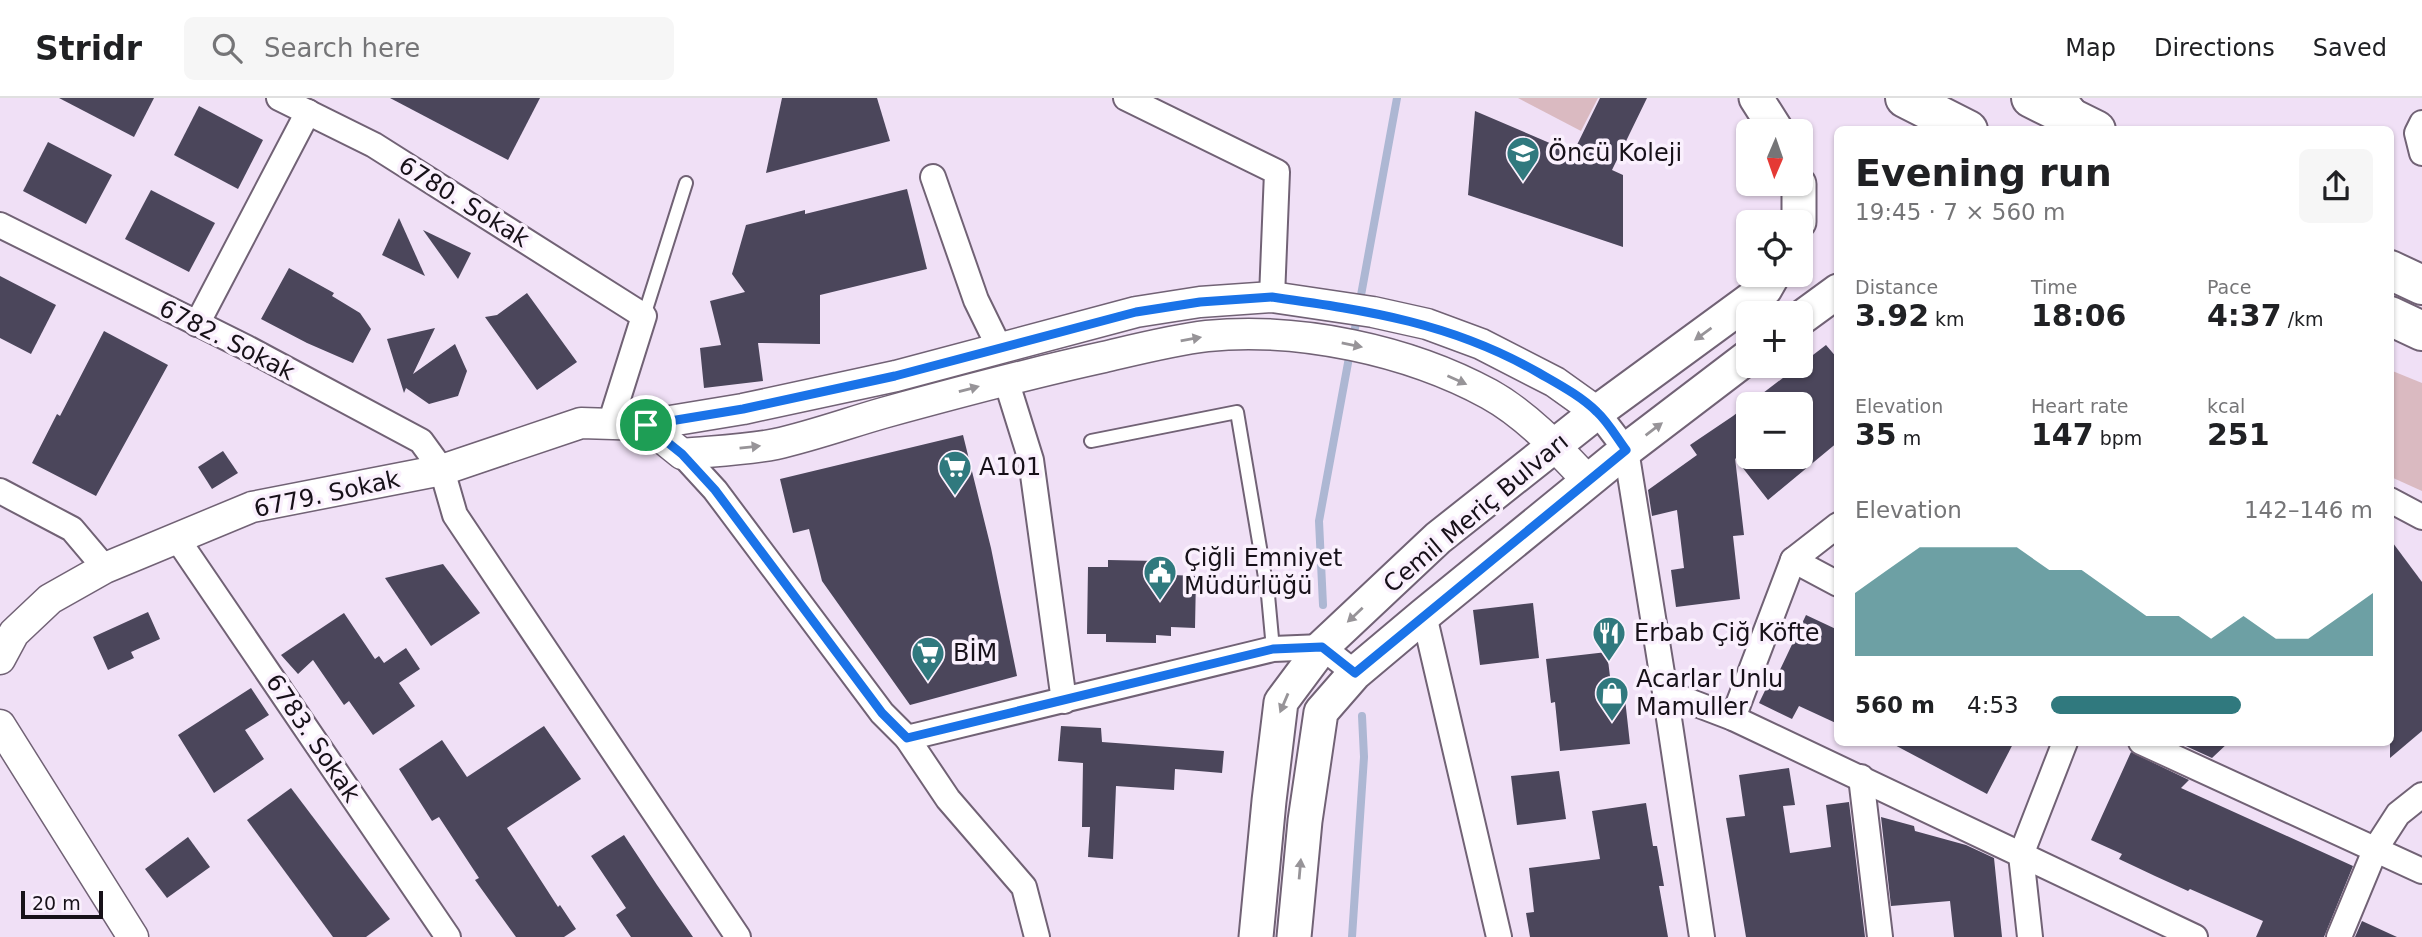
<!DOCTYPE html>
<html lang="en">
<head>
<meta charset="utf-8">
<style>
  body { margin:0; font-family:"DejaVu Sans",sans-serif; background:#f6f6f6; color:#202124; height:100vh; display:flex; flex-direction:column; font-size:26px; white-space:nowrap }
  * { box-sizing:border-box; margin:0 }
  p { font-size:23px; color:#757577 }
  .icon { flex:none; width:38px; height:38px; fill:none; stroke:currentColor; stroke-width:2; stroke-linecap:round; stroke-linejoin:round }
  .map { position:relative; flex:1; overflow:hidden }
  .details { position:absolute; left:1834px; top:28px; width:560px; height:620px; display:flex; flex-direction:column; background:#fff; border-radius:10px; box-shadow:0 2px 5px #0004 }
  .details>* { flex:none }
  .needle { width:46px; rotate:182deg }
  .fabs { position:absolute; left:1736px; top:21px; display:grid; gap:14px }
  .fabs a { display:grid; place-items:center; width:77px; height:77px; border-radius:10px; background:#fff; box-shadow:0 2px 5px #0004; font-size:35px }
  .scale { position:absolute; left:21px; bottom:18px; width:82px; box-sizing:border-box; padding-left:7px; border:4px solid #171119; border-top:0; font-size:19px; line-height:24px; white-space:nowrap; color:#171119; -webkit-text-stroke:5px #faf0fd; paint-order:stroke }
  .pin { position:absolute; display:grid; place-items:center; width:60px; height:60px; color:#fff; margin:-30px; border:4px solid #fff; border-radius:50%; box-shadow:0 2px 7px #0007 }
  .round { display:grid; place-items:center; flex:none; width:74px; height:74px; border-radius:10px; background:#f6f6f6 }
  .overview { display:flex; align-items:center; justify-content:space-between; height:119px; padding:0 21px }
  h1 { font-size:38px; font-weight:700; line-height:52px }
  .figures { display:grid; grid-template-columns:repeat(3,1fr); gap:10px; height:119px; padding:7px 21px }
  .figures div { display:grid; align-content:center }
  .figures b { font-size:30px; font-weight:700 }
  .figures small { font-size:19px; font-weight:400 }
  .figures p { font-size:19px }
  .chart { height:196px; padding:14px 21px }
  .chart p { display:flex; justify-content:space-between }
  .chart svg { width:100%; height:126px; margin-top:7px; fill:#30797e; opacity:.7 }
  ul { padding:0 21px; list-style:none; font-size:23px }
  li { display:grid; grid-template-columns:112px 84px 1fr; align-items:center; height:52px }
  li i { height:18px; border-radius:9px; background:#30797e }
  header { display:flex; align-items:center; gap:42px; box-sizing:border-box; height:98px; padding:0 35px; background:#fff; border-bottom:2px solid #e0e0e0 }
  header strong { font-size:33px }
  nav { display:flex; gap:38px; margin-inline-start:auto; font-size:24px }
  .search { width:490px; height:63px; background:#f6f6f6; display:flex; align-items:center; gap:18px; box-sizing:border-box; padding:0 24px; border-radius:10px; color:#757577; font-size:26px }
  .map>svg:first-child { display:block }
  .green { fill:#dabac1 }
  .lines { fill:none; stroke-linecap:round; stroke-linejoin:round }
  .stream { stroke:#adb7d3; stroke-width:8 }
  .building { fill:#4b465b; fill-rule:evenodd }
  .service-casing { stroke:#716275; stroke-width:16 }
  .minor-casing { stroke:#716275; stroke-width:28 }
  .tertiary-casing { stroke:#716275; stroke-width:33 }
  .secondary-casing { stroke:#716275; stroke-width:37 }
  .trunk-casing { stroke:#716275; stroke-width:42 }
  .motorway-casing { stroke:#716275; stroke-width:42 }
  .service { stroke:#fff; stroke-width:12 }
  .minor { stroke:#fff; stroke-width:24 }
  .tertiary { stroke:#fff; stroke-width:30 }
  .secondary { stroke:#fff; stroke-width:33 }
  .trunk { stroke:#fff; stroke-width:38 }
  .motorway { stroke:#fff; stroke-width:38 }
  .oneway { fill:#979498 }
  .route-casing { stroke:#fff; stroke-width:14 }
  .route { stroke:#1a73e8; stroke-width:9 }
  .labels { text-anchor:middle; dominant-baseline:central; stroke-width:7; stroke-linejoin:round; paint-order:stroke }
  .poi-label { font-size:24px; fill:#171119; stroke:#faf0fd; text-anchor:start }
  .street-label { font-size:24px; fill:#171119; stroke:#faf0fd }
</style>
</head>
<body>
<header>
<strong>Stridr</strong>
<div class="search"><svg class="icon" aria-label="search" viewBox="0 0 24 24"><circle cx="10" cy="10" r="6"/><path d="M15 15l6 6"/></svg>Search here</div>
<nav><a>Map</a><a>Directions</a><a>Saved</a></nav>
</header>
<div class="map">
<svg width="2422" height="839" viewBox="0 0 2422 839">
  <rect width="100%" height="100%" fill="#f0e0f6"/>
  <g class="green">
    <path d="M 1518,0 L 1598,0 L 1581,33 Z"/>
    <path d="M 2390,272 L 2422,285 L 2422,393 L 2391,379 Z"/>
  </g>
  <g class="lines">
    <g class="stream">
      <path d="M 1353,241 L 1397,0"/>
      <path d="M 1323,507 L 1319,423 L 1350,254"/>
      <path d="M 1352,839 L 1364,659 L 1362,618"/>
    </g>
  </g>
  <g class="building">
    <path d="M 59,0 L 154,0 L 134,39 Z"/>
    <path d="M 390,0 L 540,0 L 508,62 Z"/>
    <path d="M 782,0 L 877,0 L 890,43 L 766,75 Z"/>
    <path d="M 1600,0 L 1647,0 L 1612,72 L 1623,77 L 1623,149 L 1468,97 L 1475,13 L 1573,55 Z"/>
    <path d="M 199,8 L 263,42 L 238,91 L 174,57 Z"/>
    <path d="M 48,44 L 112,77 L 86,126 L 23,93 Z"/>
    <path d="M 907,91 L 927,171 L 820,197 L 820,246 L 758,245 L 763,283 L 704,290 L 700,250 L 721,247 L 710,203 L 745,194 L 732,176 L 746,127 L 805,112 L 805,116 Z"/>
    <path d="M 151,92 L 215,125 L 189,174 L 125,141 Z"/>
    <path d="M 399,120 L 425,178 L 382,157 Z"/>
    <path d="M 423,132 L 471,155 L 458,181 Z"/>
    <path d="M 289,170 L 334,195 L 332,198 L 360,215 L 371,231 L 353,265 L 307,245 L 261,221 Z"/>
    <path d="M 0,178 L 56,207 L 31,256 L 0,240 Z"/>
    <path d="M 527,195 L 577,264 L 537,292 L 485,219 L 497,217 Z"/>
    <path d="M 435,230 L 413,276 L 455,246 L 467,273 L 458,298 L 429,306 L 406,290 L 404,295 L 387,241 Z"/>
    <path d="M 104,233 L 168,267 L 96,398 L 32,365 L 57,316 L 60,318 Z"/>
    <path d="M 1826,247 L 1838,261 L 1838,344 L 1768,402 L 1735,360 L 1744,437 L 1733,438 L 1740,501 L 1676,509 L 1671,472 L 1684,470 L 1677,412 L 1652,418 L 1648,392 L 1697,357 L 1690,347 L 1733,318 ZM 1748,306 L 1801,306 L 1801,359 L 1748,359 Z"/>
    <path d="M 963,337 L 991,450 L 1017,578 L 910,607 L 822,483 L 809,431 L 793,435 L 780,381 Z"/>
    <path d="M 223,353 L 238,375 L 212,391 L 198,369 Z"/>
    <path d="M 2390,441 L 2422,484 L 2422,633 L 2390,660 Z"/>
    <path d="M 1108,462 L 1158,463 L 1158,470 L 1172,471 L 1173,477 L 1196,478 L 1195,530 L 1171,529 L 1171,538 L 1156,537 L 1156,545 L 1106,544 L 1106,536 L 1087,536 L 1088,469 L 1108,469 Z"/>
    <path d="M 443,466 L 480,515 L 431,548 L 385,480 Z"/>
    <path d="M 1533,505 L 1539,560 L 1480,567 L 1473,512 Z"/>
    <path d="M 148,514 L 160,541 L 131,554 L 134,560 L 108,572 L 93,539 Z"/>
    <path d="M 344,515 L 375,561 L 379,558 L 384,565 L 406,550 L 420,571 L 399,585 L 415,608 L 373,637 L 349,603 L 344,607 L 313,562 L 298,576 L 281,557 Z"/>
    <path d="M 1806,517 L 1838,532 L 1838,626 L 1799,608 L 1792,621 L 1759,605 L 1774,574 L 1778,576 Z"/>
    <path d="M 1607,554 L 1613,603 L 1625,601 L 1630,646 L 1560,653 L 1555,604 L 1551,605 L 1546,561 Z"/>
    <path d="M 251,590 L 269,617 L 245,632 L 264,661 L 214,695 L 178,637 Z"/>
    <path d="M 544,628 L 581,681 L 507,730 L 558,809 L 560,807 L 576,831 L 564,839 L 516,839 L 475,782 L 479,780 L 439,719 L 432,723 L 399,671 L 442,642 L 467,679 Z"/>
    <path d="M 1061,628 L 1101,630 L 1102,644 L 1224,653 L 1222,675 L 1175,671 L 1174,692 L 1116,688 L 1113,761 L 1088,759 L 1090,729 L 1082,729 L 1083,665 L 1058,663 Z"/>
    <path d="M 1889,644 L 2014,644 L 1987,696 Z"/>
    <path d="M 2177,644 L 2229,644 L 2212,660 Z"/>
    <path d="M 2131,654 L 2189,682 L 2181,690 L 2353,768 L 2324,839 L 2256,839 L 2263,823 L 2190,791 L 2188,793 L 2155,778 L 2119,761 L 2122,756 L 2091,742 Z"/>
    <path d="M 1789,670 L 1795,707 L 1783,708 L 1790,755 L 1831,749 L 1826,707 L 1849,704 L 1865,839 L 1746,839 L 1726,720 L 1745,718 L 1739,677 Z"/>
    <path d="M 1559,673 L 1566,721 L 1517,727 L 1511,678 Z"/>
    <path d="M 291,690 L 390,821 L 366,839 L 333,839 L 247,722 Z"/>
    <path d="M 1646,705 L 1653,748 L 1657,748 L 1664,788 L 1659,788 L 1668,839 L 1530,839 L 1526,815 L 1534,814 L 1529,770 L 1600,761 L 1592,713 Z"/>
    <path d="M 1881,719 L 1914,728 L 1915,733 L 1966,747 L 1994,760 L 2002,839 L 1954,839 L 1950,803 L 1891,808 Z"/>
    <path d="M 624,737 L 657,787 L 693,839 L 631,839 L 616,817 L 626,810 L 591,758 Z"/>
    <path d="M 188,739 L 210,769 L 167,800 L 145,771 Z"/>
    <path d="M 2362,823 L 2397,839 L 2355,839 Z"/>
  </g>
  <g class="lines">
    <defs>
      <g id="service">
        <path d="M 644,218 L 686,85"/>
        <path d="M 1091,343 L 1237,314 L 1268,497 L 1273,551"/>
      </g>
      <g id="minor">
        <path d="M 279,0 L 374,47 L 644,218 L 610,326"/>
        <path d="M 1126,0 L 1277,74 L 1272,199"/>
        <path d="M 2422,25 L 2417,35 L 2422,55"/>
        <path d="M 933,79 L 976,202 L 1000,251"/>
        <path d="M 0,127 L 247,250 L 421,343 L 442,372 L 455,417 L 738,839"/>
        <path d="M 197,226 L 308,14"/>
        <path d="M 1006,282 L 1031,362 L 1064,603"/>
        <path d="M 1597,314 L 1626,352 L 1665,594 L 1733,620 L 2195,839"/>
        <path d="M 682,356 L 715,392 L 882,615 L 907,640 L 1273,551 L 1322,549 L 1355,575"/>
        <path d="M 0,393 L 72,431 L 105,470"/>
        <path d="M 2390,402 L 2422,419"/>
        <path d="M 178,442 L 448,839"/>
        <path d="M 1793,462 L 1838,486"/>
        <path d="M 1424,517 L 1499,839"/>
        <path d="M 1665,594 L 1702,839"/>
        <path d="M 1733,620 L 1793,462 L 1838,427"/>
        <path d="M 907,640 L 948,701 L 1024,789 L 1037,839"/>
        <path d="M 2141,644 L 2422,773"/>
        <path d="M 1861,679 L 1880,839"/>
        <path d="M 2030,839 L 2021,757 L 2065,644"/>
        <path d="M 2339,839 L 2376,750 L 2398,716 L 2422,697"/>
      </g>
      <g id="tertiary">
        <path d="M 646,327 L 743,311 L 896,278 L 1136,214 L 1200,204 L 1272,199 L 1373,214 L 1427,226 L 1481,246 L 1555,284 L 1597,314"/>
        <path d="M 0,561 L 14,535 L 50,501 L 105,470 L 252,409 L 442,372 L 581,325 L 646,327 L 682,356 C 713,353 746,352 776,346 C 812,338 848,325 883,315 C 956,295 1030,275 1104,259 C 1138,251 1173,242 1207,238 C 1299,229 1408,252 1489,296 C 1527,317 1558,351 1588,383"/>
        <path d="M 0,627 L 133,839"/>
      </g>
      <g id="secondary">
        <path d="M 1756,0 L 1777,33"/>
        <path d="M 1799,124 L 1799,86"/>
        <path d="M 1801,220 L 1838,193"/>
        <path d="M 1256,839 L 1269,703 L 1281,604 L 1322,549 L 1438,440 L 1597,314 L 1765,191 L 1773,177"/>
        <path d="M 1294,839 L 1305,723 L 1321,614 L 1355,575 L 1424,517 L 1626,352 L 1748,259"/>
      </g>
      <g id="trunk">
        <path d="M 1905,0 L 1968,32"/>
        <path d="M 2031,0 L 2096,32"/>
        <path d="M 2390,172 L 2422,187"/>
        <path d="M 2390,218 L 2422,233"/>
      </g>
      <path id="motorway" d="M 2055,0 L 2070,19"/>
    </defs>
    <use href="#service" class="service-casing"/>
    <use href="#minor" class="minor-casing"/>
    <use href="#tertiary" class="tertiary-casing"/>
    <use href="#secondary" class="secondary-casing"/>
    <use href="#trunk" class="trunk-casing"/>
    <use href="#motorway" class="motorway-casing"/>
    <use href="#service" class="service"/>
    <use href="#minor" class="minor"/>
    <use href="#tertiary" class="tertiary"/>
    <use href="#secondary" class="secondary"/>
    <use href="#trunk" class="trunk"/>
    <use href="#motorway" class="motorway"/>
  </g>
  <defs><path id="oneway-solid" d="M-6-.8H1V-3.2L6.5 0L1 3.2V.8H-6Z" transform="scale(1.75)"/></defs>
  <g class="oneway">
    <use href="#oneway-solid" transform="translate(1703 236) rotate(144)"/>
    <use href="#oneway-solid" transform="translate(1191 241) rotate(-10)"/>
    <use href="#oneway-solid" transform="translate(1352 247) rotate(11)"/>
    <use href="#oneway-solid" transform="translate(1457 282) rotate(24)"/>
    <use href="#oneway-solid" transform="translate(969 291) rotate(-15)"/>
    <use href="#oneway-solid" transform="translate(1654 331) rotate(-37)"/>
    <use href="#oneway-solid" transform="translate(750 349) rotate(-6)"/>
    <use href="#oneway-solid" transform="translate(1355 517) rotate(137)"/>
    <use href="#oneway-solid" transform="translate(1284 605) rotate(113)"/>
    <use href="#oneway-solid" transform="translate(1300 771) rotate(-85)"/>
  </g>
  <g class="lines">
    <defs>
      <path id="route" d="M 1272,199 C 1370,213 1452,225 1539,275 C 1558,286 1581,298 1597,314 C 1608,324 1617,340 1626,352 L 1355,575 L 1322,549 L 1273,551 L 907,640 L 882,615 L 715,392 L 682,356 L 646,327 L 743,311 L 895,278 L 1136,214 L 1200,204 Z"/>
    </defs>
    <use href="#route" class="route-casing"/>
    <use href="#route" class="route"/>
  </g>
  <defs>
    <symbol id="school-pin" viewBox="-11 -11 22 30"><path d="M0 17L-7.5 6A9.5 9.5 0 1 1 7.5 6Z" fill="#30797e" stroke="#faf0fd"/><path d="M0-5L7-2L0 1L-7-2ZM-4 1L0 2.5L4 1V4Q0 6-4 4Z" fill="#fff"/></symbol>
    <symbol id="supermarket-pin" viewBox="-11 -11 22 30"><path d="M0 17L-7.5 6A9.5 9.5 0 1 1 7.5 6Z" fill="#30797e" stroke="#faf0fd"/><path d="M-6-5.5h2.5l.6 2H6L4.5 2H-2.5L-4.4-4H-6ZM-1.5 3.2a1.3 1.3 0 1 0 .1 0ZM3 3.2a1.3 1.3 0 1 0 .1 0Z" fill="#fff"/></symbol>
    <symbol id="civic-pin" viewBox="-11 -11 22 30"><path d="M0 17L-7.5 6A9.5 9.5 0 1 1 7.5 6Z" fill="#30797e" stroke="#faf0fd"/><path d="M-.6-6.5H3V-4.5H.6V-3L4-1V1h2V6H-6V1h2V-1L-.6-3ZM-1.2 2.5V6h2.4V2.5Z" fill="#fff"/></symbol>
    <symbol id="restaurant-pin" viewBox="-11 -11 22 30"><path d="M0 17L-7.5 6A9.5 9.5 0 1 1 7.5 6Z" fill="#30797e" stroke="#faf0fd"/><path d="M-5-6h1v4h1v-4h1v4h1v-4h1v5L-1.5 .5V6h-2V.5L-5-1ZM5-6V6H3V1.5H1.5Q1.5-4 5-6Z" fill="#fff"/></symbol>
    <symbol id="shop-pin" viewBox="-11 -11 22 30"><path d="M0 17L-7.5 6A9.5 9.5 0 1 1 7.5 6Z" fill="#30797e" stroke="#faf0fd"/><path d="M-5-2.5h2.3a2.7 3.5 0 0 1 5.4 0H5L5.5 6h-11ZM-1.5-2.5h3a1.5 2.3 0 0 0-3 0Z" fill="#fff"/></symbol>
  </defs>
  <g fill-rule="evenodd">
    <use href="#school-pin" x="1504" y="36" width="38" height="52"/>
    <use href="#supermarket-pin" x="936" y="350" width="38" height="52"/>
    <use href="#civic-pin" x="1141" y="455" width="38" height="52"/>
    <use href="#restaurant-pin" x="1590" y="516" width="38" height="52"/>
    <use href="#supermarket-pin" x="909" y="536" width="38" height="52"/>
    <use href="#shop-pin" x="1593" y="576" width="38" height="52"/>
  </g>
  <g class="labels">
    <g class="poi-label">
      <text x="1548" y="55">Öncü Koleji</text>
      <text x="979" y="369">A101</text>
      <text x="1184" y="460">Çiğli Emniyet<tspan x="1184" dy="28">Müdürlüğü</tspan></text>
      <text x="1634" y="535">Erbab Çiğ Köfte</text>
      <text x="953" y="555">BİM</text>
      <text x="1636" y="581">Acarlar Unlu<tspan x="1636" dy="28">Mamuller</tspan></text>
    </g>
    <g class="street-label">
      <text transform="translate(464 104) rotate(32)">6780. Sokak</text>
      <text transform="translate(227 242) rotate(27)">6782. Sokak</text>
      <text transform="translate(327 396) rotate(-12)">6779. Sokak</text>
      <text transform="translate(1476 415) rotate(-40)">Cemil Meriç Bulvarı</text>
      <text transform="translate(313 640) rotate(56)">6783. Sokak</text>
    </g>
  </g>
</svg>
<div class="fabs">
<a><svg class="needle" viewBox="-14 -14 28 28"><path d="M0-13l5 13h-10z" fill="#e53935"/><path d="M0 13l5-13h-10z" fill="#757577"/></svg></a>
<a><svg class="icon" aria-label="locate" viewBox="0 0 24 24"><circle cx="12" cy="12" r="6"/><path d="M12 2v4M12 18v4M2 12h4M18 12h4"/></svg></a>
<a>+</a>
<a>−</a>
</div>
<div class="scale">20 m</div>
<div class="pin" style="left:646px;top:327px;background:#1e9e55"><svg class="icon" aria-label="arrive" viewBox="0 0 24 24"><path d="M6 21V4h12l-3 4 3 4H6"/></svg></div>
<section class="details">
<div class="overview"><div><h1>Evening run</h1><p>19:45 · 7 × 560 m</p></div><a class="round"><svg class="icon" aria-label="share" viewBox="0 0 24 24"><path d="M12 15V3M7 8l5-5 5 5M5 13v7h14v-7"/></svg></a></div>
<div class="figures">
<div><p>Distance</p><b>3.92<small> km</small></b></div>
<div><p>Time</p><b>18:06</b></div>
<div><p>Pace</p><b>4:37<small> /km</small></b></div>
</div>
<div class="figures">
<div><p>Elevation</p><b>35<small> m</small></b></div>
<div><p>Heart rate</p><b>147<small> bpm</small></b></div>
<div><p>kcal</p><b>251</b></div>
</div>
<div class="chart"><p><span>Elevation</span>142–146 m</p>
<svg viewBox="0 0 160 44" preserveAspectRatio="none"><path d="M0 44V22L10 14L20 6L30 6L40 6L50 6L60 14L70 14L80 22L90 30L100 30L110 38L120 30L130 38L140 38L150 30L160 22V44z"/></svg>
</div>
<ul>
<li><b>560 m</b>4:53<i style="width:59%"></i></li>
</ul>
</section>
</div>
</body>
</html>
